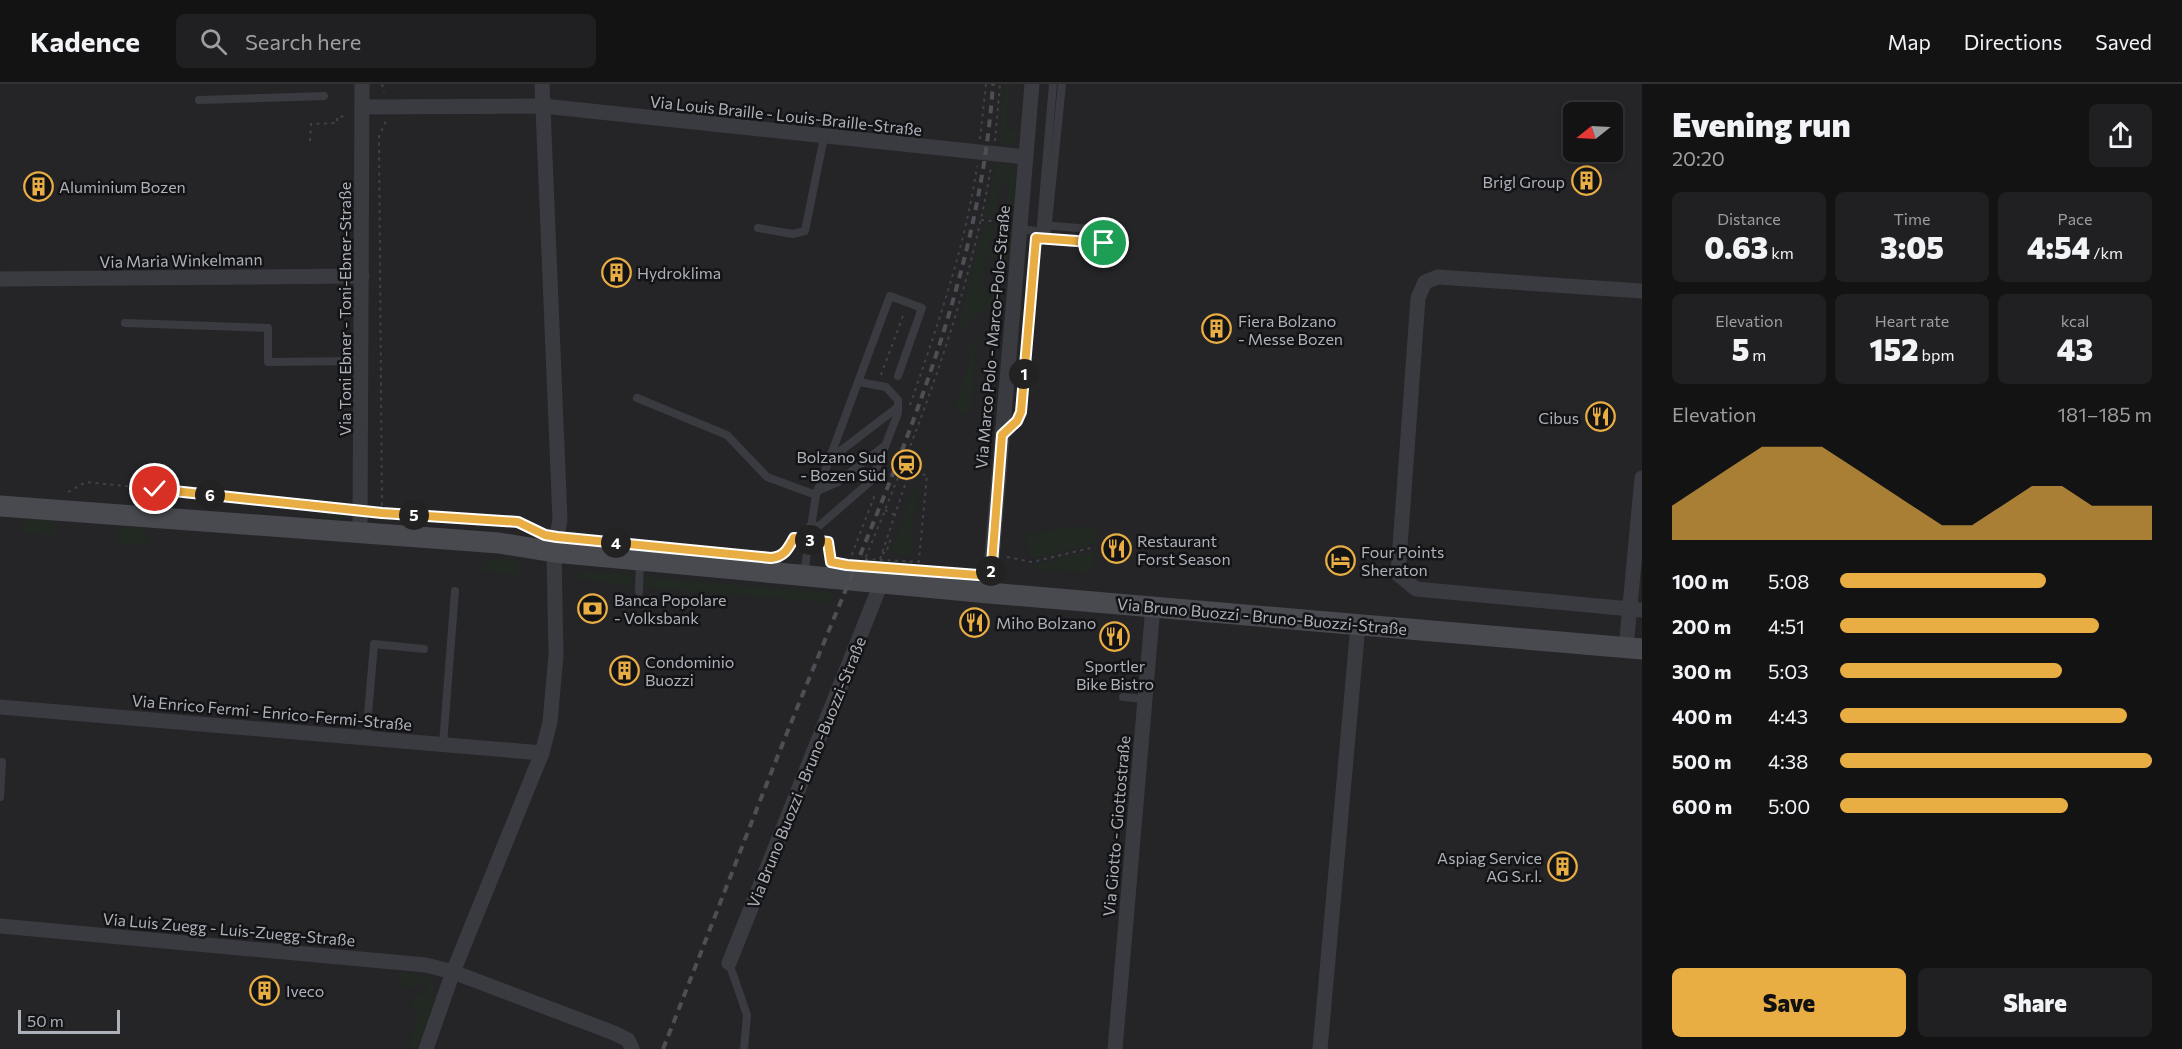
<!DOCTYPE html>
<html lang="en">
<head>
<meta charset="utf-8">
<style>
  body { margin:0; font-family:Commissioner,sans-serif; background:#202022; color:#f1f3f6; height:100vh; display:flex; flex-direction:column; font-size:22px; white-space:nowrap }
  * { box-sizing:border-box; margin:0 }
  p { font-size:20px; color:#9d9ea0 }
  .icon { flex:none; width:33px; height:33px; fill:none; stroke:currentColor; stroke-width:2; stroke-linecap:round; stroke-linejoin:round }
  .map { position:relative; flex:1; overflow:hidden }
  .panel { display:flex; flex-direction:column; background:#131314; width:540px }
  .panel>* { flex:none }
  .needle { width:39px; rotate:252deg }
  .tools { position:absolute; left:1563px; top:18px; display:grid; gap:12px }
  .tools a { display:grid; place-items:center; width:60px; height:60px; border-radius:9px; background:#131314; box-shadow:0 3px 9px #0003,0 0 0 2px #323234; font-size:30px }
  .scale { position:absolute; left:18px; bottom:15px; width:102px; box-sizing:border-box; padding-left:6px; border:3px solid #acb1ba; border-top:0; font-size:16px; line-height:21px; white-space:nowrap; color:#acb1ba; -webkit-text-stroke:4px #141416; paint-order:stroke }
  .pin { position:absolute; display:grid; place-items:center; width:51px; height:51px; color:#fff; margin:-26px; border:3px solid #fff; border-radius:50%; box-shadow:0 2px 6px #0007 }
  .km { position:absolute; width:30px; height:30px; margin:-15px; border-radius:50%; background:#222; color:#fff; font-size:16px; line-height:30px; text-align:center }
  .round { display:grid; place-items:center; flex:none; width:63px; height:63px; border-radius:9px; background:#202022 }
  .overview { display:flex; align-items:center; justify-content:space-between; height:102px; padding:0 30px }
  h1 { font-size:33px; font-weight:800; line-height:45px }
  .metrics { display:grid; grid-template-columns:repeat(3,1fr); gap:9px; height:102px; padding:6px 30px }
  .metrics div { display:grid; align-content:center; border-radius:9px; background:#202022; text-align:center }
  .metrics b { font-size:30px; font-weight:800 }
  .metrics small { font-size:16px; font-weight:400 }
  .metrics p { font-size:16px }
  .chart { height:168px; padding:12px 30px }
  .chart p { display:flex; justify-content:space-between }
  .chart svg { width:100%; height:108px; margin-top:6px; fill:#e9ae43; opacity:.7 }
  .action { display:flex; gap:12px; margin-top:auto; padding:12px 30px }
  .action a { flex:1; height:69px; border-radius:9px; background:#e9ae43; color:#111; font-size:24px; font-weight:800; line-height:69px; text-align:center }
  .action a+a { background:#202022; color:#f1f3f6 }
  ul { padding:0 30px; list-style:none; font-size:20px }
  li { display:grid; grid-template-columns:96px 72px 1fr; align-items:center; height:45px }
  li i { height:15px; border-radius:8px; background:#e9ae43 }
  header { display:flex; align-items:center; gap:36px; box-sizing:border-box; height:84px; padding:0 30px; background:#131314; border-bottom:2px solid #323234 }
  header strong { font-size:28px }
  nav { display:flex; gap:33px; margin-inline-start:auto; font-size:21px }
  .search { width:420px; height:54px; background:#202022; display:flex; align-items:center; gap:15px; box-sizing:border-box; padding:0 21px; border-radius:9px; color:#9d9ea0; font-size:22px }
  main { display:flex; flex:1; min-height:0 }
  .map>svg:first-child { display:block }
  .built { fill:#252528; fill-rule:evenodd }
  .green { fill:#212922 }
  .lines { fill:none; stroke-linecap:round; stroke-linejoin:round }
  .path { stroke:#404247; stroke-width:2; stroke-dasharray:3 4.5; stroke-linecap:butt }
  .lane { stroke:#3a3b40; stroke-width:8 }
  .street { stroke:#3a3b40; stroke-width:15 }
  .secondary { stroke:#484a50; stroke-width:21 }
  .rail { stroke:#4d4f55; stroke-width:4; stroke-dasharray:8 6; stroke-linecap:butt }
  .lane-bridge { stroke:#3a3b40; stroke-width:8 }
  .route-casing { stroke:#fff; stroke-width:12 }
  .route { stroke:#e9ae43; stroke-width:8 }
  .labels { text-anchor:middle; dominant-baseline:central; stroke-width:5; stroke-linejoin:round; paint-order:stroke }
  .street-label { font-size:16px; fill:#acb1ba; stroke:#141416 }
  .poi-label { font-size:16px; fill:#acb1ba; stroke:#141416; text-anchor:start }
</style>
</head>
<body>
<header>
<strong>Kadence</strong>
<div class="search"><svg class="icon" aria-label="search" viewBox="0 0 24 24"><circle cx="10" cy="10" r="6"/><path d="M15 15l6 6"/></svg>Search here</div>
<nav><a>Map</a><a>Directions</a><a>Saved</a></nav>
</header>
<main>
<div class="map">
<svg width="1642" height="965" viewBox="0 0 1642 965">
  <rect width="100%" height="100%" fill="#19191b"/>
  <path class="built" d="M 0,0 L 1642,0 L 1642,965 L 0,965 ZM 1574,28 L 1612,28 L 1612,68 L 1574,68 Z"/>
  <g class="green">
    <path d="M 1004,0 L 1012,0 L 1010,2 L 1006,45 L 1017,47 L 1016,56 L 1010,60 L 999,59 Z"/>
    <path d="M 996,79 L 1008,80 L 1016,89 L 1013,128 L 1005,127 L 1010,89 L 1007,89 L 1006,98 L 999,98 L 995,135 L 986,134 Z"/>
    <path d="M 985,139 L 995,140 L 988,166 L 993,168 L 1001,142 L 1013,144 L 1010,175 L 986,174 L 982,203 L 1006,206 L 1006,209 L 957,247 Z"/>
    <path d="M 976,252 L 979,255 L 976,265 L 971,324 L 969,329 L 962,331 L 955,321 L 972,270 L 967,268 Z"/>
    <path d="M 918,392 L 911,473 L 890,470 Z"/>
    <path d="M 316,425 L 350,426 L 340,437 L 327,438 Z"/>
    <path d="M 24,434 L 51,436 L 57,440 L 56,452 L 22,449 Z"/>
    <path d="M 127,442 L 144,444 L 145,455 L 151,460 L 117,459 L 117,446 Z"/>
    <path d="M 1068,442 L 1097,444 L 1095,460 L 1031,475 L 1025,452 Z"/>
    <path d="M 1095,466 L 1093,483 L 1089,483 L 1088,489 L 1033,484 L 1033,481 Z"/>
    <path d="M 494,474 L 520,477 L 518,490 L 476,487 Z"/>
    <path d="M 587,487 L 633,491 L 632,502 L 575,495 L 578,490 Z"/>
    <path d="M 645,493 L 833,509 L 831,519 L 644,503 Z"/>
    <path d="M 397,888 L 427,891 C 447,906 423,946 416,965 L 409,964 L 418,935 L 410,915 L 429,906 L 425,898 L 407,906 Z"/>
  </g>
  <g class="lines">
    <g class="path">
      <path d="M 382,0 L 384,8"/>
      <path d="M 980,55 L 986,0"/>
      <path d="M 310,57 L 311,40 L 337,39 L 337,33 L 347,32"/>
      <path d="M 995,57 L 1000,0"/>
      <path d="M 981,136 L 992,137"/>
      <path d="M 881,291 L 904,229"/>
      <path d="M 910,321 C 937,243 965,164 977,82"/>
      <path d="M 68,408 L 86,398 L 347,424"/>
      <path d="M 885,426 L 895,431"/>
      <path d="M 373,427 L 518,438 L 536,447"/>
      <path d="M 382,429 L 379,52 L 386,37"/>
      <path d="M 820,457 L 828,458 L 830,477"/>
      <path d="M 882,469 L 886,469 L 891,454"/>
      <path d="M 782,471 L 794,454 L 799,454"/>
      <path d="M 1007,473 L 1032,478 L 1095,463"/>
      <path d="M 865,475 L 919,478"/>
      <path d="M 880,475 L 909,389 L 912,390 L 916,378 L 920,379 L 917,390 L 927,391 L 918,486"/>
      <path d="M 849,478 L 876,408"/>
      <path d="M 863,480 C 916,351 968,221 991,83"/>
    </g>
    <g class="lane">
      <path d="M 199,16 L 324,12"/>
      <path d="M 1041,141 L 1053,0"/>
      <path d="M 758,144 L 793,150 L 805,147 L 824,53"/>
      <path d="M 1078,144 L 1105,146 L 1117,155"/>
      <path d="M 1018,145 L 1047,148 L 1062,0"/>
      <path d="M 125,239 L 268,244 L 268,278 L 361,277"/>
      <path d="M 637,314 L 727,351 L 767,393 L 816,411"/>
      <path d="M 1005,348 L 1017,337 L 1021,328 L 1036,154 L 1104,159 L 1117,155"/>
      <path d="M 830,375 L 898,323"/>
      <path d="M 817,407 L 838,398 L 883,363"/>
      <path d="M 810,442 L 819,442 L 872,396 L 898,329 L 898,316 L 886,303 L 859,298"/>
      <path d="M 804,489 L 816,411 L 890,212 L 922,224 L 898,292"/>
      <path d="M 639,508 L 640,477"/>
      <path d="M 1123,613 L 1145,615"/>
      <path d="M 366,654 L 374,560 L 424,565"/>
      <path d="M 443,660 L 455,507"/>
      <path d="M 0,678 L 2,678 L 0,713"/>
      <path d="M 729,879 L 747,931 L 744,965"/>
    </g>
    <g class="street">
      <path d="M 362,23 L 543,22 L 1026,73"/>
      <path d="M 0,195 L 362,192"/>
      <path d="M 1642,207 L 1438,193 L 1425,198 L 1418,214 L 1398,490 L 1416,505 L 1642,526"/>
      <path d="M 360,450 L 362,0"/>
      <path d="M 989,509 L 1032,0"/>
      <path d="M 1626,564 L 1642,394"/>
      <path d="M 0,623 L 542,669"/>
      <path d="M 0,842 L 426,881 L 453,888 L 614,949 L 628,956 L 632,965"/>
      <path d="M 729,879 L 882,497"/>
      <path d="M 426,965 L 453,888 L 542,669 L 550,638 L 556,571 L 554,468 L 560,436 L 542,0"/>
      <path d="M 1115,965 L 1153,522"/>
      <path d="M 1320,965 L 1358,541"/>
    </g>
    <path class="secondary" d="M 0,422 L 499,459 L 554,468 L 989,509 L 1642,565"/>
    <path class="rail" d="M 663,965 C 715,834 764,703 818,573 C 894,387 979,203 993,0"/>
    <path class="lane-bridge" d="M 1041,141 L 1078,144"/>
  </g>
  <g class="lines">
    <defs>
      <path id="route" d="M 155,405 L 382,429 L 518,438 L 545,451 L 557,453 L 771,474 C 784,473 788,465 794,454 L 828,458 L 831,478 L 847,481 L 991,492 L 1002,351 L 1017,337 L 1021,328 L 1036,154 L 1104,159"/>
    </defs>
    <use href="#route" class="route-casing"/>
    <use href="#route" class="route"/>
  </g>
  <defs>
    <symbol id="building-ring" viewBox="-11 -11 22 22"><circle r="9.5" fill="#141416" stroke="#e9ae43" stroke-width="1.5"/><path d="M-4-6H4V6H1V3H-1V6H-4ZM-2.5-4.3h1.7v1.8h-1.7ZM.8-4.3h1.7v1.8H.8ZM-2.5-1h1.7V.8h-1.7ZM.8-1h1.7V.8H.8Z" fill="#e9ae43"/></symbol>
    <symbol id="restaurant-ring" viewBox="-11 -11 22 22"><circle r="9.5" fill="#141416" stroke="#e9ae43" stroke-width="1.5"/><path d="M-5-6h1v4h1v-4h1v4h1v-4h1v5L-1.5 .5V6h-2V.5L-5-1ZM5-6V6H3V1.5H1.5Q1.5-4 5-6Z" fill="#e9ae43"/></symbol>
    <symbol id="station-ring" viewBox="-11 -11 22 22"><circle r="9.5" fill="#141416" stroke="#e9ae43" stroke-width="1.5"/><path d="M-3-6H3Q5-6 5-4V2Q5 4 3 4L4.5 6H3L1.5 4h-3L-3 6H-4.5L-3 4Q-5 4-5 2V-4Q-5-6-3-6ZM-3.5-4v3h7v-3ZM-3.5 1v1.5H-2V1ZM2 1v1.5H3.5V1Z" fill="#e9ae43"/></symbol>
    <symbol id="hotel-ring" viewBox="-11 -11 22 22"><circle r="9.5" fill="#141416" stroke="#e9ae43" stroke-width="1.5"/><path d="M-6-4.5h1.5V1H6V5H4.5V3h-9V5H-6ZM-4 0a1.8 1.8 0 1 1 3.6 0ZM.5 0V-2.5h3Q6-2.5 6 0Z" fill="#e9ae43"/></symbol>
    <symbol id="bank-ring" viewBox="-11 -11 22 22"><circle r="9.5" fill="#141416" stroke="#e9ae43" stroke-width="1.5"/><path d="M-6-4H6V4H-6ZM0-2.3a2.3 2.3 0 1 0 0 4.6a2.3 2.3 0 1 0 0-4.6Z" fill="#e9ae43"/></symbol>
  </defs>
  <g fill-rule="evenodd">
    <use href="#building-ring" x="1570" y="80" width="33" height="33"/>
    <use href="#building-ring" x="22" y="86" width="33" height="33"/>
    <use href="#building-ring" x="600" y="172" width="33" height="33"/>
    <use href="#building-ring" x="1200" y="228" width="33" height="33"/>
    <use href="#restaurant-ring" x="1584" y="316" width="33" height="33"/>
    <use href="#station-ring" x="890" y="364" width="33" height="33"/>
    <use href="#restaurant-ring" x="1100" y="448" width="33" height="33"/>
    <use href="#hotel-ring" x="1324" y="460" width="33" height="33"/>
    <use href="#bank-ring" x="576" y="508" width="33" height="33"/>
    <use href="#restaurant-ring" x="958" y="522" width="33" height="33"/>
    <use href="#restaurant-ring" x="1098" y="536" width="33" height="33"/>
    <use href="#building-ring" x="608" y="570" width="33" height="33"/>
    <use href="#building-ring" x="1546" y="766" width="33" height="33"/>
    <use href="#building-ring" x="248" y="890" width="33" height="33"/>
  </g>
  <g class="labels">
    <g class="street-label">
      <text transform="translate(786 31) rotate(6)">Via Louis Braille - Louis-Braille-Straße</text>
      <text transform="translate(181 176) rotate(-1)">Via Maria Winkelmann</text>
      <text transform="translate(344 225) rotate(-90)">Via Toni Ebner - Toni-Ebner-Straße</text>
      <text transform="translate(992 253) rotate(-85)">Via Marco Polo - Marco-Polo-Straße</text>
      <text transform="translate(1262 532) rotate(5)">Via Bruno Buozzi - Bruno-Buozzi-Straße</text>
      <text transform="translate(272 628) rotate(5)">Via Enrico Fermi - Enrico-Fermi-Straße</text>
      <text transform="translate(806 688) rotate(-68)">Via Bruno Buozzi - Bruno-Buozzi-Straße</text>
      <text transform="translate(1116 742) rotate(-85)">Via Giotto - Giottostraße</text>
      <text transform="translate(229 845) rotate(5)">Via Luis Zuegg - Luis-Zuegg-Straße</text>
    </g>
    <g class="poi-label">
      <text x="1565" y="97" text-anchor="end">Brigl Group</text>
      <text x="59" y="102">Aluminium Bozen</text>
      <text x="637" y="188">Hydroklima</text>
      <text x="1238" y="236">Fiera Bolzano<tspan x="1238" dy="18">- Messe Bozen</tspan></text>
      <text x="1579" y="333" text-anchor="end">Cibus</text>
      <text x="886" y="372" text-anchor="end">Bolzano Sud<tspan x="886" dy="18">- Bozen Süd</tspan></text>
      <text x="1137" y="456">Restaurant<tspan x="1137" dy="18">Forst Season</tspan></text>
      <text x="1361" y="467">Four Points<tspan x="1361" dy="18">Sheraton</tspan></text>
      <text x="614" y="515">Banca Popolare<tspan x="614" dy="18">- Volksbank</tspan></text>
      <text x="996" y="538">Miho Bolzano</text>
      <text x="645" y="577">Condominio<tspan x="645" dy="18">Buozzi</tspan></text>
      <text x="1115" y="581" text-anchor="middle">Sportler<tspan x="1115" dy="18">Bike Bistro</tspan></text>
      <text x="1542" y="773" text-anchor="end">Aspiag Service<tspan x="1542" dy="18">AG S.r.l.</tspan></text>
      <text x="286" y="906">Iveco</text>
    </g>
  </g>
</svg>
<div class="tools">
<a><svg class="needle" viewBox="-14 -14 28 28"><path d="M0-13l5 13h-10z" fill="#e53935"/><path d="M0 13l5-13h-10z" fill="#9d9ea0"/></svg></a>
</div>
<div class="scale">50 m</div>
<div class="pin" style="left:1104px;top:159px;background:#1e9e55"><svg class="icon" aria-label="arrive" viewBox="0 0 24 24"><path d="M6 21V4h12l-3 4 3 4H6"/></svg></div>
<div class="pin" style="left:155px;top:405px;background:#d93025"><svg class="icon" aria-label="check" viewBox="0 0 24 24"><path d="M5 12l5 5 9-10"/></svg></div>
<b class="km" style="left:1024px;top:290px">1</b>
<b class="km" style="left:991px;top:487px">2</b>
<b class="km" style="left:810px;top:456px">3</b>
<b class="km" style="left:616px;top:459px">4</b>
<b class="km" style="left:414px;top:431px">5</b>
<b class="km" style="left:210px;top:411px">6</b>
</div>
<section class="panel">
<div class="overview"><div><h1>Evening run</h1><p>20:20</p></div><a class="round"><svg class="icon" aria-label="share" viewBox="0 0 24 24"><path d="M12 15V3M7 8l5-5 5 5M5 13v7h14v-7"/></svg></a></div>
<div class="metrics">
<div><p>Distance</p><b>0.63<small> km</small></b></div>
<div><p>Time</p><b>3:05</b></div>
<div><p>Pace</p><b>4:54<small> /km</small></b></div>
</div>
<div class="metrics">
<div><p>Elevation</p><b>5<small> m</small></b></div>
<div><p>Heart rate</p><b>152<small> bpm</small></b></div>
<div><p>kcal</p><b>43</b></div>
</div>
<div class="chart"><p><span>Elevation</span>181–185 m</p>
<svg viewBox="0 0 160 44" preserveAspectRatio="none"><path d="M0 44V30L10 22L20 14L30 6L40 6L50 6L60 14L70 22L80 30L90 38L100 38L110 30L120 22L130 22L140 30L150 30L160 30V44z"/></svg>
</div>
<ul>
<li><b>100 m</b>5:08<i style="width:66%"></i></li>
<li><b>200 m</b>4:51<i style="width:83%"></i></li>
<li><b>300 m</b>5:03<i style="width:71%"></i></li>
<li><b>400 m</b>4:43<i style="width:92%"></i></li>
<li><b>500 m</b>4:38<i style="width:100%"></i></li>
<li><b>600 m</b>5:00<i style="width:73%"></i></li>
</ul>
<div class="action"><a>Save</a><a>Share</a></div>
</section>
</main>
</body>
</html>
